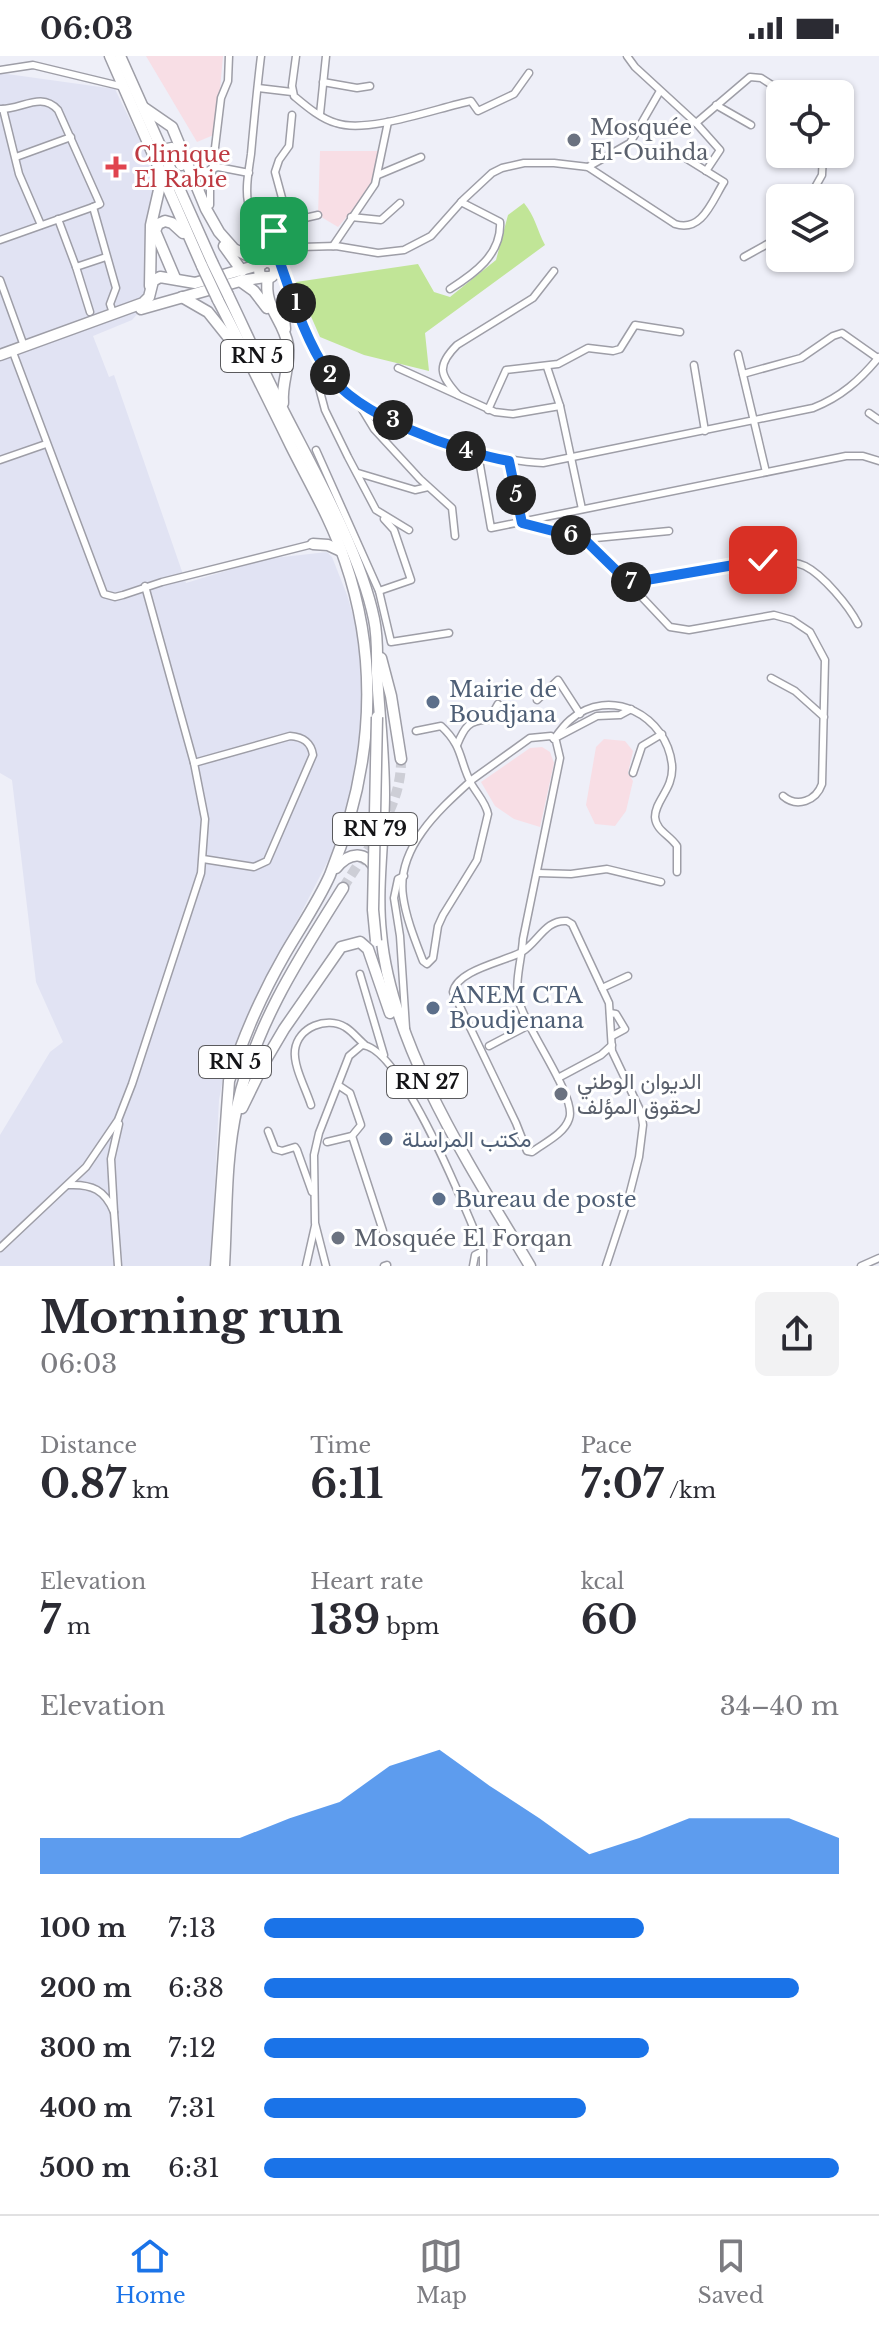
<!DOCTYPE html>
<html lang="en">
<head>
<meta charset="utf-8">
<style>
  body { margin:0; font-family:"Libre Baskerville",Vazirmatn,serif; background:#f2f2f3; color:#2b2b33; height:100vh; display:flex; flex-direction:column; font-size:30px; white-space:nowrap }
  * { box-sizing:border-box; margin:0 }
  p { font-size:26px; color:#7c7c81 }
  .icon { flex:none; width:44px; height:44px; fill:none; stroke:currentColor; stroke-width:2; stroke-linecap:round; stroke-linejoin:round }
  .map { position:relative; height:1210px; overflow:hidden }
  .panel { display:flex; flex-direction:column; background:#fff; flex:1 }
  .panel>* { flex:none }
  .fabs { position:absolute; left:766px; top:24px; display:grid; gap:16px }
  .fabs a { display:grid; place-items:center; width:88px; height:88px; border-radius:12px; background:#fff; box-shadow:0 2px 6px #0004; font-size:40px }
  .pin { position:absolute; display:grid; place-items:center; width:68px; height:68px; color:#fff; margin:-34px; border-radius:16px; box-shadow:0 4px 12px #0006 }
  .km { position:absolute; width:40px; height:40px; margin:-20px; border-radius:50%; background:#222; color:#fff; font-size:22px; line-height:40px; text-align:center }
  .round { display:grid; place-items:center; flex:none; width:84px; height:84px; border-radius:12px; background:#f2f2f3 }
  .headline { display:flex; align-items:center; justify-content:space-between; height:136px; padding:0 40px }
  h1 { font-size:44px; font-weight:700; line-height:60px }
  .metrics { display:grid; grid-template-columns:repeat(3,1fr); gap:12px; height:136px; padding:8px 40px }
  .metrics div { display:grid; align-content:center }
  .metrics b { font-size:40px; font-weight:700 }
  .metrics small { font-size:22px; font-weight:400 }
  .metrics p { font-size:22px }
  .chart { height:224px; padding:16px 40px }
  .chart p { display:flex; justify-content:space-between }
  .chart svg { width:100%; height:144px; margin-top:8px; fill:#1a73e8; opacity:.7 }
  ul { padding:0 40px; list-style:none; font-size:26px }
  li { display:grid; grid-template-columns:128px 96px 1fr; align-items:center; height:60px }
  li i { height:20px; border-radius:10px; background:#1a73e8 }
  .status { display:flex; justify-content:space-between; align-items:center; height:56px; padding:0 40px; background:#fff; direction:ltr }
  .status svg { height:22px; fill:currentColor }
  .menu { display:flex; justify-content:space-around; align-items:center; height:112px; border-top:2px solid #e1e1e2; background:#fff; font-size:22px; color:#7c7c81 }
  .menu a { display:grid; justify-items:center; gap:4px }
  .menu .active { color:#1a73e8 }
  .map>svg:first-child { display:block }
  .built { fill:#e1e3f3 }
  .education { fill:#f8dee5 }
  .green { fill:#c1e597 }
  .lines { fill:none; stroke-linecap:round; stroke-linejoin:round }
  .highway-tunnel { stroke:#cdced6; stroke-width:10; stroke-dasharray:10 5; stroke-linecap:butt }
  .street-casing { stroke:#9e9ea7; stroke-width:9 }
  .highway-casing { stroke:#9e9ea7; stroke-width:13 }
  .street { stroke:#fff; stroke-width:6 }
  .highway { stroke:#fff; stroke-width:10 }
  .highway-bridge-casing { stroke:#9e9ea7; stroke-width:13; stroke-linecap:butt }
  .highway-bridge { stroke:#fff; stroke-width:10 }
  .route-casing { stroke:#fff; stroke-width:16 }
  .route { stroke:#1a73e8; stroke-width:10 }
  .worship-dot { fill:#6b7280; stroke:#fff; stroke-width:3 }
  .health-dot { fill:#e0444e; stroke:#fff; stroke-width:3 }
  .service-dot { fill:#5c6f8a; stroke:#fff; stroke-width:3 }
  .labels { text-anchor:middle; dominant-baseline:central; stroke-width:6; stroke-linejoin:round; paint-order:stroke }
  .shield { fill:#fff; stroke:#5a5a5d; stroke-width:2 }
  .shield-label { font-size:20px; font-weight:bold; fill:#141417 }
  .worship-label { font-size:22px; fill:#5b616d; stroke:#fff; text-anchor:start }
  .health-label { font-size:22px; fill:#be3a42; stroke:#fff; text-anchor:start }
  .service-label { font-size:22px; fill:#4e5e75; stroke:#fff; text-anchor:start }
</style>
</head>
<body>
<div class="status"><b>06:03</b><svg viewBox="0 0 49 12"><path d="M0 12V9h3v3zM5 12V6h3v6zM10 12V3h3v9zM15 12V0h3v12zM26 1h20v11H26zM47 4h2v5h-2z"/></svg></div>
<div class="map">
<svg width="879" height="1210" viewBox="0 0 879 1210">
  <rect width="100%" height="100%" fill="#eeeff8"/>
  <path class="built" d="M 0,17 L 115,33 L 147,99 L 155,129 L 148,246 L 132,264 L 93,280 L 109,321 L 114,319 L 186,527 L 265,503 L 327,496 L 332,501 L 347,539 L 361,586 L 365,624 L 362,679 L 349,752 L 334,793 L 249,958 L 223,1023 L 219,1044 L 211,1210 L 0,1210 L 0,1079 L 50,996 L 63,986 L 36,926 L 12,724 L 0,717 Z"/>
  <g class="education">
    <path d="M 146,0 L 223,0 L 216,78 L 197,86 Z"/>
    <path d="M 320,95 L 378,95 L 380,109 L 370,134 L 338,171 L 318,159 Z"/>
    <path d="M 604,683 L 625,685 L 633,695 L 628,717 L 633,725 L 626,755 L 615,770 L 595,768 L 586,749 L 596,691 Z"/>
    <path d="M 542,691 L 550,696 L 554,707 L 540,771 L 514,763 L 495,750 L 481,726 L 530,692 Z"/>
  </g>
  <path class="green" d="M 524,147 C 535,160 537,174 545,189 L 425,277 L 429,315 L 364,299 L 320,281 L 296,226 L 418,208 L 434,236 L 450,241 L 496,204 L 508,159 Z"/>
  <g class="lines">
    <path class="highway-tunnel" d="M 343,832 C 368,791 402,752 401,703"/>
    <defs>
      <g id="street">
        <path d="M 261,0 C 257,33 254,65 251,98 C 249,113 245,131 248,146 C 252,166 271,180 278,199 C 293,238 305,282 328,317 C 362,368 484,405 543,407 L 813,352 C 841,341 860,324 879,301"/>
        <path d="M 296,0 L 292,30 L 294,40 C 306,50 321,63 336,67 C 368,78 437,52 471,45 L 478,55 L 514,38 L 529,17"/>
        <path d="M 627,0 L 635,11 L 696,67 L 720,94 L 706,115"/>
        <path d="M 0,14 L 33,9 L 124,31"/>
        <path d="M 323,26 L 357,32 L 370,30"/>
        <path d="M 258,32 L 292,36"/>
        <path d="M 716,49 L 751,69"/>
        <path d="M 0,53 C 21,54 41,35 58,54 L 100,148 L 93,151 L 116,232 L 110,248 L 113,257"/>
        <path d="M 3,53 L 19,118 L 41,169"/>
        <path d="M 320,58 L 326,0"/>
        <path d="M 696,67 L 750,21 L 761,22 L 786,38"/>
        <path d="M 16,101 L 71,81"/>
        <path d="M 588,111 L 630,87 L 660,35"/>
        <path d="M 378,119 L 421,101"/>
        <path d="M 193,120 L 218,111 L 249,117"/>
        <path d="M 809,142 L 822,119 L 823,98"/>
        <path d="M 210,149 L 210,133 L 221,42 L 228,25 L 229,0"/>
        <path d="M 351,161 L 381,164 L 400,147"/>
        <path d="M 58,163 L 76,211"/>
        <path d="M 288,164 L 275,116 L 279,104 L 289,90 L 292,59"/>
        <path d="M 269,180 L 283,167 L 318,159"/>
        <path d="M 0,184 L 93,151"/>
        <path d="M 333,190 L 375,128 L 388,66"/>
        <path d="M 744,201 L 780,181"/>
        <path d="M 273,209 L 289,196 L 301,191 L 336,190 L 378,197 L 404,194 L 431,180 L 463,144 L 492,117 L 502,112 L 524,107 L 554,107 L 588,111 L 675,168 C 702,177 712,145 724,126 L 687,103"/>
        <path d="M 0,224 L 24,290"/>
        <path d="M 450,233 C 474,218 502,198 500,166 L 461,146"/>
        <path d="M 90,256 L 76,211 L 106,201"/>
        <path d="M 319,297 L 318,328 L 325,354 L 348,401 L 376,454 L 409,474"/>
        <path d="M 738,298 L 766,416"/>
        <path d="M 14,299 L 104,538 L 115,541 L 123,539 L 162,526 L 313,488"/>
        <path d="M 694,309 L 705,375"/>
        <path d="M 547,311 L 560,350"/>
        <path d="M 398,312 L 495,356 L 513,358 L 560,350 L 582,453"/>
        <path d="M 743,318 L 801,302 L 833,280 L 842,277 L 879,303"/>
        <path d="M 458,339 C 440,319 436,310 457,289 L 533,242 L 554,215"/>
        <path d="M 360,350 L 374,373 L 420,423 L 452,452 L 455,480"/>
        <path d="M 488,354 L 506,314 L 558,308 L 588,292 L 613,295 L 620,293 L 635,269 L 680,276"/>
        <path d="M 869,357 L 879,364"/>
        <path d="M 316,394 L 379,535 L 391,586 L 449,577"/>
        <path d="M 478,398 L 491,472 L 846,400 L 863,400 L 879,405"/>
        <path d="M 0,404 L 46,388"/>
        <path d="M 509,405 L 522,467 L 577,480 L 590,486 L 670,571 L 689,574 L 774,559 L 792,564 L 810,576 L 825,604 L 822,728 C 816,745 797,752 783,740"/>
        <path d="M 358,417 L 415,434 L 428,431"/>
        <path d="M 585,483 L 669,475"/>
        <path d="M 629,527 C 668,520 771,494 805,510 C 823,519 849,550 858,568"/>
        <path d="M 379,535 L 411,524 L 394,474 L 384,463"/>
        <path d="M 771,622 L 795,635 L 824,661"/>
        <path d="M 537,644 L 558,624 L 580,658"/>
        <path d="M 416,675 L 441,670 C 464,691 459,706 472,729 C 478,739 486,747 488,758 L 477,804 L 443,859 L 438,870 L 433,902 L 427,908 L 423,905 C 415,884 406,862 403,840 C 396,791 441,752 473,723 L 530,682 L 551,680 L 556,685 L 560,702 L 523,883 C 522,902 514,926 519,945 C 525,972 578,1042 569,1063 C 564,1078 544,1087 532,1096 L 527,1095 L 516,1067 L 453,936 C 457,914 503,906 522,896 C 538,886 546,863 567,865 L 572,868 L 609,947 L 612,995 L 641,1056 L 643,1069 L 639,1101 L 629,1140 L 606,1210"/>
        <path d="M 557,681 L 597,660 L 620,659 L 631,653"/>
        <path d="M 554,683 C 559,676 564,669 570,664 C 610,629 667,660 672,709 C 674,733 655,744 655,761 C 656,775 670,779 677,790 L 677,816"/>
        <path d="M 457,689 C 464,672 469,663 489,664 L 498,648"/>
        <path d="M 194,707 L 290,680 C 303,681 311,686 313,699 L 267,805 L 254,811 L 203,803"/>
        <path d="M 633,717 L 642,690 L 662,678"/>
        <path d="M 538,817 L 571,818 L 607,813 L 661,826"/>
        <path d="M 404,820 L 398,823 L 394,842 L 400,880 L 406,972"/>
        <path d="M 360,918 L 384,999"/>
        <path d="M 602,932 L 628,920"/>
        <path d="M 610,957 L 616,958 L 625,973 L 612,980"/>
        <path d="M 489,990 L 529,969"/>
        <path d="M 558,1022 L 601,999 L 612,989"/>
        <path d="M 311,1049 C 306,1033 293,1010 295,994 C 298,971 327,960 345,971 C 352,975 358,983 364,988"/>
        <path d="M 268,1075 L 275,1093 L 282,1095 L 295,1091 L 297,1094 L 312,1136"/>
        <path d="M 352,1080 L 383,1175"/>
        <path d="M 327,1086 L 352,1080 L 361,1069 L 350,1037 L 338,1029"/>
        <path d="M 69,1129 C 92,1128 105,1134 114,1156 L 111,1103 L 119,1068"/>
        <path d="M 114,1156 L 118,1210"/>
        <path d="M 0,1192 L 86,1111 L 118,1064 L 132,1028 L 201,817 L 205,763 L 194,707 L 145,530"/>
        <path d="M 306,1210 L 315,1170"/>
        <path d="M 326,1210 L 315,1167 L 314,1099 L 319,1077 L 349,1000 L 362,989 C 402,991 467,1157 483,1195 L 483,1210"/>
        <path d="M 384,1210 L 387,1209"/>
        <path d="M 473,1210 L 475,1199 L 483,1195"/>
        <path d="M 861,1210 L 879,1202"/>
      </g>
      <g id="highway">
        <path d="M 110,0 L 202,210"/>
        <path d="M 120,0 L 212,206"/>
        <path d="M 143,51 L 172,71 L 206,153 L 219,176 L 234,193 L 263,207"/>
        <path d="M 162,94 L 172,92 L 181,109"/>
        <path d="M 224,190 L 242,215"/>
        <path d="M 256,204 L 262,193 L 264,174"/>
        <circle cx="267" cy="214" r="8"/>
        <path d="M 268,221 C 263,252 283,262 288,289 C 291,309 281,327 283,347"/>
        <path d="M 175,222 L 155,175 L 158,168 L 165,165 L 172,167 L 183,177"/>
        <path d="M 240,225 L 254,235 L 267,252"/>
        <path d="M 150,230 L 151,169 L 159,134 L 156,120"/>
        <path d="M 228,239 C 248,281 267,323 288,364 C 318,422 361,500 374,563 C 378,582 377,599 377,617 C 379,658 384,697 384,738 C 384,784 376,831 381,877 C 391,991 472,1113 530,1210"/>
        <path d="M 182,241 L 208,256 L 228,281 L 240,291"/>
        <path d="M 141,253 L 240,225 L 265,221"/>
        <path d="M 285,273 L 283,251 L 291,235"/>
        <path d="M 0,299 L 143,247 L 149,241 L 153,225 L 160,221 L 195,227 L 262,208"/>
        <path d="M 260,301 C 270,312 281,310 287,297"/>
        <path d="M 313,488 L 328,489 L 341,495"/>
        <path d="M 381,602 L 391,640 L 401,703"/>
        <path d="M 336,812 C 350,795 366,795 376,814"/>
        <path d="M 242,1052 L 264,1007 L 284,973 L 341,891 L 360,886 L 368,893 L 390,957"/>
        <path d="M 216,1210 L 229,1025 C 243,981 262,938 285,898 C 300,872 318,846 330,819 C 371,717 381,610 345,505 C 332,465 310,428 291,390 C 267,341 243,292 218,244"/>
        <path d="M 224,1210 C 227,1158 225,1103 237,1051 C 255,969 299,902 343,832"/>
      </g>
    </defs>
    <use href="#street" class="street-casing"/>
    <use href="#highway" class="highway-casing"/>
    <use href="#street" class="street"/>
    <use href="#highway" class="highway"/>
    <defs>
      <g id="highway-bridge">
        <path d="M 212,206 L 228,239"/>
        <path d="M 202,210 L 218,244"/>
        <path d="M 376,885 L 373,854 L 377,661"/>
      </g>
    </defs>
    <use href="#highway-bridge" class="highway-bridge-casing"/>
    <use href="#highway-bridge" class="highway-bridge"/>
  </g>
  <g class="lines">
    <defs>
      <path id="route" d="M 274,175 L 269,180 C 276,193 280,207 285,221 C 296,253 309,289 328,317 C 357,360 458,396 509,405 L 522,467 L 584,483 L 629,527 L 763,504"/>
    </defs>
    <use href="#route" class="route-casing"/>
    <use href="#route" class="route"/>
  </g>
  <g class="worship-dot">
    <circle cx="574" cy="84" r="8"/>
    <circle cx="561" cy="1038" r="8"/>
    <circle cx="338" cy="1182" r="8"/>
  </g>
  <path class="health-dot" d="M112 99h8v8h8v8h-8v8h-8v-8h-8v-8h8z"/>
  <g class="service-dot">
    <circle cx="433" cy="646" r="8"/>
    <circle cx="433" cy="952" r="8"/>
    <circle cx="386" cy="1083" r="8"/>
    <circle cx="439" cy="1143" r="8"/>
  </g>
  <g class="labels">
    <g class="shield">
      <rect x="221" y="284" width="72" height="32" rx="6"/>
      <rect x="333" y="757" width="84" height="32" rx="6"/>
      <rect x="199" y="990" width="72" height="32" rx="6"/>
      <rect x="387" y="1010" width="80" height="32" rx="6"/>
    </g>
    <g class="shield-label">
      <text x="257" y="300">RN 5</text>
      <text x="375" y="773">RN 79</text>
      <text x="235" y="1006">RN 5</text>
      <text x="427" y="1026">RN 27</text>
    </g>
    <g class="worship-label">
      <text x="590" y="71">Mosquée<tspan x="590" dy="25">El-Ouihda</tspan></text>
      <text x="577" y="1025">الديوان الوطني<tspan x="577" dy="25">لحقوق المؤلف</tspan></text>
      <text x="354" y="1182">Mosquée El Forqan</text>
    </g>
    <g class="health-label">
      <text x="134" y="98">Clinique<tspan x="134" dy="25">El Rabie</tspan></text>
    </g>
    <g class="service-label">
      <text x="449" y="633">Mairie de<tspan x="449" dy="25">Boudjana</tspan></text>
      <text x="449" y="939">ANEM CTA<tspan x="449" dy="25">Boudjenana</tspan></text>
      <text x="402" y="1083">مكتب المراسلة</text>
      <text x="455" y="1143">Bureau de poste</text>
    </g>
  </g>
</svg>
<div class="fabs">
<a><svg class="icon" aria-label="locate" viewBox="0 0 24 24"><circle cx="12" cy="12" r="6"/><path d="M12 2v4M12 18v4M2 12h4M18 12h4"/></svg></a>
<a><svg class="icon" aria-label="layers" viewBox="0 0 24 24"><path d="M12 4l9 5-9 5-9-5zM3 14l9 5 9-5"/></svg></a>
</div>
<div class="pin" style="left:274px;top:175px;background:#1e9e55"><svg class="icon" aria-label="arrive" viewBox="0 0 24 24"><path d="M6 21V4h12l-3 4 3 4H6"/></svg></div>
<div class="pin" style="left:763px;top:504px;background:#d93025"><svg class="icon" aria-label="check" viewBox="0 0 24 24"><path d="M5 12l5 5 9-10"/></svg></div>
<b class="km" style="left:296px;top:247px">1</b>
<b class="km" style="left:330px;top:319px">2</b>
<b class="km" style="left:393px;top:364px">3</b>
<b class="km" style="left:466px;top:395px">4</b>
<b class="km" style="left:516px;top:439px">5</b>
<b class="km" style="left:571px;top:479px">6</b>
<b class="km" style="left:631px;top:526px">7</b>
</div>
<section class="panel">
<div class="headline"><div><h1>Morning run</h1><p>06:03</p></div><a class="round"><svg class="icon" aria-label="share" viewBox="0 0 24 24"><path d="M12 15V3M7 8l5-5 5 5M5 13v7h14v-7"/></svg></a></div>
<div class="metrics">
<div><p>Distance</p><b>0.87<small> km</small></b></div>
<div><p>Time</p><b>6:11</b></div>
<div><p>Pace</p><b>7:07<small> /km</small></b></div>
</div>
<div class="metrics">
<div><p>Elevation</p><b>7<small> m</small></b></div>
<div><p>Heart rate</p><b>139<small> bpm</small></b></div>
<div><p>kcal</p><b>60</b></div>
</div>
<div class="chart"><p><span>Elevation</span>34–40 m</p>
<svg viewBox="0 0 160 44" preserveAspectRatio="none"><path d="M0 44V33L10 33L20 33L30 33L40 33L50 27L60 22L70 11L80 6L90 17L100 27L110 38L120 33L130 27L140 27L150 27L160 33V44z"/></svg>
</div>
<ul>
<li><b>100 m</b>7:13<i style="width:66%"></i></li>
<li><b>200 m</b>6:38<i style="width:93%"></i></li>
<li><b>300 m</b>7:12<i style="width:67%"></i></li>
<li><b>400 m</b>7:31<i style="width:56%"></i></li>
<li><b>500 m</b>6:31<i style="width:100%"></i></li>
</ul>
</section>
<nav class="menu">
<a class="active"><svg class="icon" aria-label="home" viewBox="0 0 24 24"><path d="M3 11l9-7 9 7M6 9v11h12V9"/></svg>Home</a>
<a><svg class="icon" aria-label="map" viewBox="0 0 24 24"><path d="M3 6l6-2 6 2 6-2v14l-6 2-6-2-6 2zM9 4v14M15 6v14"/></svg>Map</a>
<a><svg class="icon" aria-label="saved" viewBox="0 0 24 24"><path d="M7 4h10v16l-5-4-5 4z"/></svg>Saved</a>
</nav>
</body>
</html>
